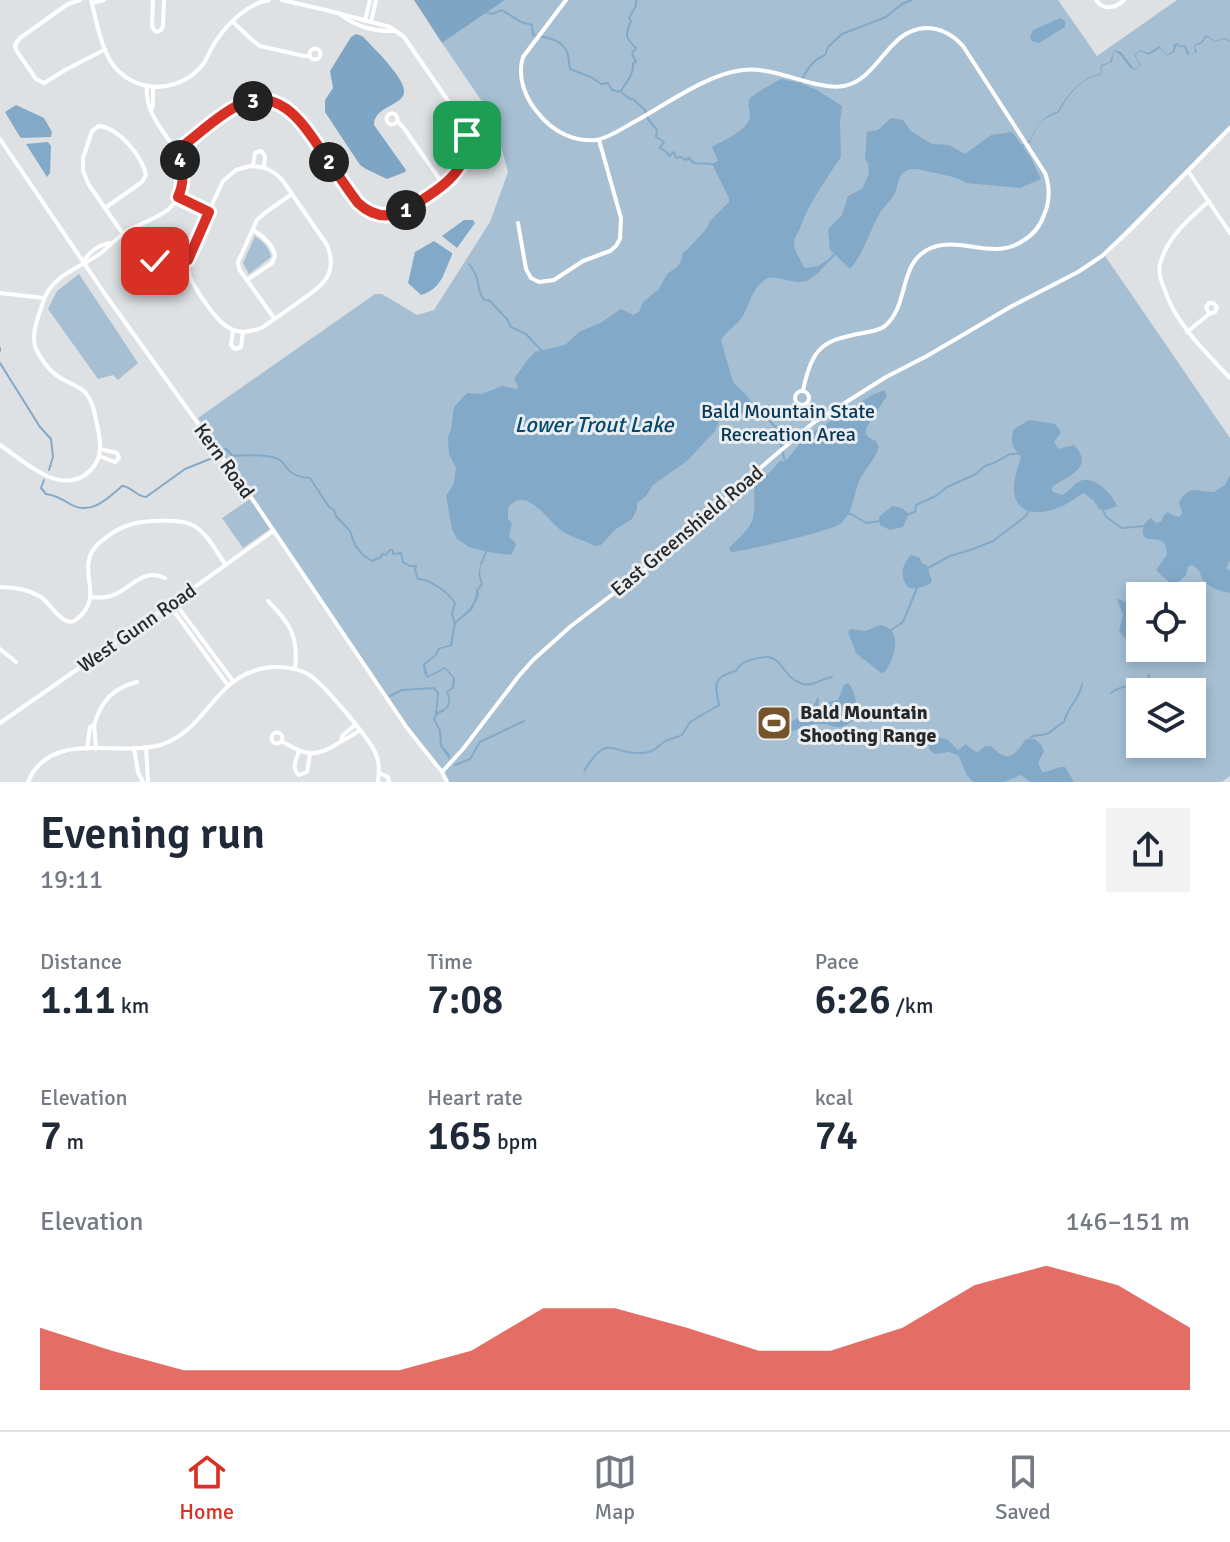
<!DOCTYPE html>
<html lang="en">
<head>
<meta charset="utf-8">
<style>
  body { margin:0; font-family:Signika,sans-serif; background:#f2f2f3; color:#1f2937; height:100vh; display:flex; flex-direction:column; font-size:30px; white-space:nowrap }
  * { box-sizing:border-box; margin:0 }
  p { font-size:26px; color:#747a83 }
  .icon { flex:none; width:44px; height:44px; fill:none; stroke:currentColor; stroke-width:2; stroke-linecap:round; stroke-linejoin:round }
  .map { position:relative; height:782px; overflow:hidden }
  .side { display:flex; flex-direction:column; background:#fff; flex:1 }
  .side>* { flex:none }
  .fabs { position:absolute; left:1126px; top:582px; display:grid; gap:16px }
  .fabs a { display:grid; place-items:center; width:80px; height:80px; border-radius:0px; background:#fff; box-shadow:0 4px 12px #0003; font-size:40px }
  .pin { position:absolute; display:grid; place-items:center; width:68px; height:68px; color:#fff; margin:-34px; border-radius:16px; box-shadow:0 4px 12px #0006 }
  .km { position:absolute; width:40px; height:40px; margin:-20px; border-radius:50%; background:#222; color:#fff; font-size:22px; line-height:40px; text-align:center }
  .round { display:grid; place-items:center; flex:none; width:84px; height:84px; border-radius:0px; background:#f2f2f3 }
  .headline { display:flex; align-items:center; justify-content:space-between; height:136px; padding:0 40px }
  h1 { font-size:44px; font-weight:600; line-height:60px }
  .figures { display:grid; grid-template-columns:repeat(3,1fr); gap:12px; height:136px; padding:8px 40px }
  .figures div { display:grid; align-content:center }
  .figures b { font-size:40px; font-weight:600 }
  .figures small { font-size:22px; font-weight:400 }
  .figures p { font-size:22px }
  .chart { height:224px; padding:16px 40px }
  .chart p { display:flex; justify-content:space-between }
  .chart svg { width:100%; height:144px; margin-top:8px; fill:#d93025; opacity:.7 }
  .dock { display:flex; justify-content:space-around; align-items:center; height:112px; border-top:2px solid #e0e1e3; background:#fff; font-size:22px; color:#747a83 }
  .dock a { display:grid; justify-items:center; gap:4px }
  .dock .current { color:#d93025 }
  .map>svg:first-child { display:block }
  .green { fill:#a6bfd3; fill-rule:evenodd }
  .forest { fill:#7ea5c3 }
  .water { fill:#83a9c8 }
  .lines { fill:none; stroke-linecap:round; stroke-linejoin:round }
  .stream { stroke:#83a9c8; stroke-width:2 }
  .minor { stroke:#fff; stroke-width:4 }
  .route-casing { stroke:#fff; stroke-width:16 }
  .route { stroke:#d93025; stroke-width:10 }
  .labels { text-anchor:middle; dominant-baseline:central; stroke-width:6; stroke-linejoin:round; paint-order:stroke }
  .park-label { font-size:20px; fill:#063756; stroke:#eaeef1 }
  .street-label { font-size:20px; fill:#262729; stroke:#eaeef1 }
  .poi-label { font-size:20px; font-weight:bold; fill:#262729; stroke:#eaeef1; text-anchor:start }
  .water-label { font-size:22px; font-style:italic; fill:#024870; stroke:#eaeef1 }
</style>
</head>
<body>
<div class="map">
<svg width="1230" height="782" viewBox="0 0 1230 782">
  <rect width="100%" height="100%" fill="#dde1e4"/>
  <g class="green">
    <path d="M 505,0 L 1058,0 L 1097,56 L 1177,0 L 1230,0 L 1230,125 L 1103,253 L 1230,438 L 1230,776 L 1222,782 L 446,782 L 198,418 L 375,294 L 382,294 L 417,315 L 434,310 L 490,222 L 508,172 L 496,128 L 481,100 L 442,43 ZM 1140,596 L 1192,596 L 1192,648 L 1140,648 ZM 1140,692 L 1192,692 L 1192,744 L 1140,744 Z"/>
    <path d="M 255,236 C 262,241 270,248 271,257 L 249,274 L 243,263 Z"/>
    <path d="M 79,274 L 138,363 L 118,380 L 113,375 L 98,379 L 48,309 L 57,291 Z"/>
    <path d="M 250,499 L 270,529 L 243,548 L 222,518 Z"/>
  </g>
  <g class="forest">
    <path d="M 414,0 L 505,0 L 442,43 Z"/>
    <path d="M 356,34 L 362,36 C 372,46 403,76 404,90 C 406,106 374,105 374,125 L 406,170 L 405,172 L 387,179 L 366,169 L 360,165 L 325,112 L 325,100 L 333,88 L 330,71 L 351,37 Z"/>
  </g>
  <g class="water">
    <path d="M 1060,18 L 1065,21 L 1065,27 L 1039,43 L 1032,41 L 1030,37 L 1033,30 Z"/>
    <path d="M 1206,35 L 1215,41 L 1224,38 L 1228,39 L 1230,42 L 1224,39 L 1215,42 L 1207,37 L 1202,43 L 1195,46 L 1197,52 L 1187,55 L 1184,47 L 1179,47 L 1177,44 L 1174,52 L 1167,56 L 1160,48 L 1149,55 L 1140,51 L 1135,55 L 1141,65 L 1134,70 C 1125,66 1124,54 1114,51 L 1112,62 L 1102,66 L 1101,75 C 1081,77 1068,96 1059,112 C 1052,116 1043,118 1038,125 C 1035,130 1034,136 1030,141 C 1038,123 1039,119 1058,111 C 1067,95 1081,77 1100,74 L 1101,65 L 1110,62 L 1114,50 L 1121,52 L 1134,69 L 1140,65 L 1134,55 L 1140,50 L 1149,53 L 1159,46 L 1167,55 L 1173,51 L 1174,44 L 1178,43 L 1180,46 L 1185,45 L 1190,54 L 1195,52 L 1194,45 L 1201,42 Z"/>
    <path d="M 781,79 L 800,83 L 817,90 L 842,106 L 840,122 L 841,157 C 825,181 810,201 800,228 C 798,234 793,238 794,245 C 795,252 801,261 805,268 L 818,266 L 827,260 L 829,261 C 824,267 817,275 810,279 C 796,288 778,273 766,279 C 752,287 750,305 742,317 C 736,326 727,330 721,340 L 733,382 L 744,393 L 757,408 L 764,413 L 765,418 L 738,412 L 721,416 L 715,431 L 687,461 L 653,485 L 646,496 L 637,503 L 637,509 L 632,519 L 616,529 L 601,545 L 595,546 C 586,541 574,538 565,533 C 549,525 527,482 508,508 L 508,519 L 512,523 L 509,537 L 514,541 L 516,545 L 511,555 L 488,552 L 469,547 L 457,539 L 452,529 L 446,496 L 454,483 L 456,468 L 449,454 L 448,437 L 451,429 L 454,407 L 467,393 L 482,394 L 502,386 L 517,389 L 518,386 L 514,379 L 528,359 L 535,352 L 565,345 L 579,332 L 602,322 L 621,309 L 633,315 L 639,312 L 643,302 L 659,289 L 667,274 L 677,267 L 681,261 L 683,253 L 688,249 L 707,228 L 710,221 L 729,202 L 729,198 L 712,164 L 718,161 L 712,147 C 722,141 744,132 749,120 C 752,113 747,107 749,100 C 749,96 775,82 781,79 Z"/>
    <path d="M 16,105 L 44,118 L 52,132 L 51,137 L 22,138 L 20,137 L 5,112 Z"/>
    <path d="M 891,118 L 903,120 L 911,131 L 925,140 L 933,144 L 949,145 L 965,154 L 991,135 L 1012,132 L 1031,158 L 1041,179 L 1020,188 L 966,183 C 956,176 943,175 930,172 C 922,170 913,167 906,171 C 896,177 899,185 895,193 C 893,199 883,207 880,213 C 869,232 864,253 850,269 L 830,250 L 828,229 L 842,215 L 848,196 L 862,189 L 869,174 L 868,163 L 865,159 L 867,132 L 878,130 Z"/>
    <path d="M 48,142 L 51,146 L 50,173 L 47,177 L 26,144 Z"/>
    <path d="M 464,220 L 473,220 L 475,223 L 457,248 L 442,236 Z"/>
    <path d="M 434,241 L 452,253 L 452,255 C 444,272 442,289 421,295 L 408,283 L 415,252 Z"/>
    <path d="M 884,390 L 887,396 C 882,402 880,407 876,414 C 870,424 856,434 876,441 L 879,447 C 875,459 866,468 860,479 C 853,495 854,512 840,524 C 833,530 743,552 731,552 L 729,548 C 756,522 755,523 754,484 L 756,480 L 768,474 L 780,461 L 785,462 L 805,437 L 872,395 Z"/>
    <path d="M 1029,420 L 1055,424 L 1061,432 L 1054,442 L 1058,449 L 1074,445 C 1095,467 1069,476 1053,486 L 1052,488 L 1053,492 L 1062,495 C 1069,492 1072,486 1078,482 C 1093,473 1112,494 1117,506 L 1106,510 L 1099,509 L 1094,501 L 1084,493 C 1076,497 1070,503 1062,506 C 1043,515 1014,518 1014,488 C 1014,478 1018,467 1021,457 C 1013,448 1009,442 1014,429 Z"/>
    <path d="M 1230,475 L 1230,561 L 1226,568 L 1230,571 L 1230,593 C 1221,591 1211,589 1204,581 C 1199,574 1202,571 1192,565 L 1188,567 L 1186,575 L 1176,585 L 1172,585 L 1156,570 L 1167,555 C 1167,551 1166,545 1163,542 C 1156,536 1141,544 1143,529 C 1144,522 1146,522 1151,518 L 1156,523 L 1161,522 L 1163,516 L 1168,512 L 1174,516 L 1180,517 L 1182,513 L 1179,503 C 1188,484 1198,492 1214,492 L 1225,485 Z"/>
    <path d="M 892,506 L 902,508 L 909,514 L 903,527 L 890,530 L 880,525 L 879,517 Z"/>
    <path d="M 911,555 L 919,557 L 922,563 L 927,565 L 932,582 C 926,587 917,589 909,588 C 899,577 901,566 911,555 Z"/>
    <path d="M 481,564 L 480,574 L 483,585 L 478,590 L 479,595 L 472,610 L 456,623 L 452,646 L 440,649 L 436,656 L 425,665 L 428,676 L 445,667 L 455,678 L 454,688 L 448,692 C 453,702 449,711 438,714 L 435,719 L 441,731 L 442,745 L 450,755 L 450,760 L 440,746 L 439,731 L 433,719 L 437,712 L 446,708 L 449,699 L 446,692 L 452,687 L 453,678 L 445,669 L 427,678 L 424,673 L 423,664 L 435,655 L 438,648 L 450,645 L 454,622 C 465,614 477,604 476,590 L 481,584 L 478,574 Z"/>
    <path d="M 1117,599 C 1127,600 1130,610 1140,611 L 1140,619 L 1133,624 L 1132,631 L 1125,638 L 1119,631 L 1123,615 Z"/>
    <path d="M 880,625 C 904,630 895,657 885,672 L 881,673 L 856,653 L 848,632 L 851,629 L 865,631 Z"/>
    <path d="M 848,683 C 857,692 856,705 856,716 C 841,737 833,722 815,724 C 804,725 794,732 783,733 L 781,730 L 782,726 L 811,712 L 817,698 L 819,698 L 818,708 L 820,710 L 827,702 L 838,700 L 844,685 Z"/>
    <path d="M 932,735 L 948,740 L 958,750 L 966,744 L 974,751 L 978,752 L 985,746 L 991,746 C 1008,764 1014,756 1026,739 L 1035,739 L 1041,745 L 1044,751 L 1038,763 L 1042,772 C 1051,772 1056,766 1065,767 L 1074,782 L 1030,782 L 1021,775 L 1004,782 L 973,782 L 967,775 L 958,755 L 949,752 L 935,754 C 929,751 927,745 928,738 Z"/>
  </g>
  <g class="lines">
    <g class="stream">
      <path d="M 483,11 L 492,14 L 502,10 L 521,22 L 532,25 L 533,35 C 547,38 564,39 568,55 C 569,60 569,65 570,69 L 591,77 L 601,84 L 608,83 L 612,90 L 621,92 L 630,99 L 633,99 L 645,110 L 648,119 L 657,130 L 656,137 L 664,142 L 660,148 L 667,152 L 669,156 L 674,152 L 676,158 L 681,157 L 685,160 L 689,158 C 694,167 704,162 712,164"/>
      <path d="M 800,83 C 806,71 812,60 825,55 L 828,47 L 842,34 L 886,17 L 902,4 L 912,0"/>
      <path d="M 621,91 C 626,82 634,75 633,63 L 636,62 L 632,53 L 636,48 C 626,38 624,36 631,21 L 629,18 L 636,6 L 636,0"/>
      <path d="M 1023,146 L 1030,141"/>
      <path d="M 829,260 L 834,255"/>
      <path d="M 469,264 C 471,267 474,270 475,274 C 481,285 476,289 484,300 L 489,300 L 507,319 L 511,327 L 526,334 L 541,350"/>
      <path d="M 0,348 L 0,351"/>
      <path d="M 0,363 L 40,427 L 51,439 L 53,457 L 49,470"/>
      <path d="M 766,417 L 777,429 L 785,462"/>
      <path d="M 222,451 L 226,449 L 233,456 C 244,455 268,454 278,459 C 285,462 282,463 287,468 C 292,475 302,478 310,478 L 329,507 L 334,510 L 336,516 L 350,531 L 355,545 L 363,555 L 372,561 L 381,557 L 382,554 L 386,555 L 390,550 L 393,550 L 393,554 L 401,553 L 403,562 L 410,566 L 416,566 L 415,570 L 418,579 C 430,579 449,593 455,603 L 452,613 L 454,622"/>
      <path d="M 44,480 L 41,488 L 46,494 C 55,495 62,499 70,504 C 91,516 107,499 122,486 C 131,486 137,497 146,497 L 185,469 L 215,457"/>
      <path d="M 1103,510 L 1106,517 L 1122,528 L 1144,526"/>
      <path d="M 845,514 L 851,514 L 866,523 L 880,521"/>
      <path d="M 909,514 L 915,512 L 916,505 L 936,496 L 947,487 L 976,474 L 985,466 L 994,463 L 1010,454 L 1018,454"/>
      <path d="M 481,564 L 486,552"/>
      <path d="M 928,568 L 950,556 L 973,549 L 993,541 L 1026,516 L 1028,511"/>
      <path d="M 891,630 L 903,622 L 917,588"/>
      <path d="M 1111,693 C 1122,683 1136,689 1147,681 L 1149,675"/>
      <path d="M 390,696 L 402,690 L 434,688 L 438,693 L 436,714"/>
      <path d="M 1030,738 C 1035,734 1039,736 1046,734 C 1053,732 1057,725 1064,722 C 1067,707 1080,699 1082,684"/>
      <path d="M 455,765 L 470,759 L 480,742 L 524,721"/>
      <path d="M 584,771 C 609,731 609,755 643,753 C 655,752 656,747 664,742 C 670,738 677,738 682,735 L 690,722 L 719,705 C 715,685 712,677 736,671 C 740,664 743,662 751,660 C 786,648 777,676 803,684 C 813,687 822,678 832,677"/>
    </g>
    <g class="minor">
      <path d="M 80,0 L 68,4 L 20,38 L 15,45 L 16,50 L 36,79 L 44,83 L 67,69 L 104,50"/>
      <path d="M 91,0 C 100,34 103,74 143,85 C 165,91 190,82 204,63 C 208,56 211,48 216,41 C 228,23 247,4 269,0"/>
      <path d="M 153,0 L 152,26 L 154,30 L 157,32 L 161,30 L 163,26 L 164,0"/>
      <path d="M 566,0 L 523,57 C 517,77 525,98 538,113 C 552,131 573,142 596,140 C 609,138 623,128 634,122 C 665,105 709,73 743,70 C 775,66 816,91 844,86 C 879,79 888,29 926,28 C 942,28 953,35 963,46 L 1045,173 C 1050,186 1050,202 1044,215 C 1040,227 1032,236 1021,242 C 992,260 960,236 931,248 C 898,262 910,303 886,325 C 880,331 871,331 863,333 C 821,341 813,347 803,390"/>
      <path d="M 1096,0 C 1103,11 1116,8 1124,0"/>
      <path d="M 92,3 L 104,0"/>
      <path d="M 341,15 C 355,26 375,32 393,31"/>
      <path d="M 365,21 L 370,0"/>
      <path d="M 233,22 L 251,39 L 260,46 L 304,56 L 310,56"/>
      <path d="M 371,22 L 376,0"/>
      <circle cx="315" cy="54" r="5.5"/>
      <path d="M 151,110 L 153,105 L 153,87"/>
      <circle cx="392" cy="119" r="5.5"/>
      <path d="M 397,121 L 403,127 L 443,184"/>
      <path d="M 0,139 L 107,297 L 255,503 L 407,728 L 442,772 L 447,782"/>
      <path d="M 173,147 L 190,136 L 195,135 C 229,112 258,83 296,116 L 358,203 C 366,211 375,216 387,216 C 405,216 456,178 464,161 C 469,149 468,136 464,124 L 404,37 L 390,27 L 326,10 L 282,0"/>
      <path d="M 176,151 L 192,140 L 195,135"/>
      <path d="M 253,165 L 255,153 L 261,151 L 265,156 L 264,167"/>
      <path d="M 250,166 C 264,166 274,170 283,181 L 327,245 C 339,274 322,286 300,301 C 288,310 276,318 263,327 C 232,341 219,322 202,298 C 192,283 184,271 190,252 L 223,181 L 236,170 Z"/>
      <path d="M 1188,171 L 1230,233"/>
      <path d="M 178,198 L 209,212"/>
      <path d="M 1209,201 C 1189,219 1167,237 1160,264 C 1158,272 1161,281 1164,288 C 1176,325 1204,350 1230,378"/>
      <path d="M 175,203 L 205,217"/>
      <path d="M 105,208 L 142,182 L 146,175 C 142,156 119,128 99,126 L 92,131 L 83,158 L 83,171 L 89,185 L 123,234"/>
      <path d="M 518,223 L 526,269 L 531,278 L 539,282 L 554,280 L 583,261 L 610,251 L 616,246 L 620,239 L 621,218 L 599,140"/>
      <circle cx="158" cy="257" r="5.5"/>
      <path d="M 164,258 L 188,260"/>
      <path d="M 83,263 C 87,253 99,245 109,243"/>
      <path d="M 247,280 L 272,263 L 275,256 C 273,244 263,236 253,230"/>
      <path d="M 0,293 L 44,298"/>
      <path d="M 274,318 L 239,269 L 238,262 L 257,220 L 266,212 L 292,194"/>
      <path d="M 233,330 L 231,345 L 235,349 L 241,347 L 243,332"/>
      <path d="M 1187,332 L 1209,314 L 1215,312 L 1217,307 L 1213,303 L 1209,303 L 1206,307 L 1209,314"/>
      <circle cx="802" cy="398" r="7"/>
      <path d="M 0,445 C 23,460 56,494 85,475 C 105,461 101,440 96,420 C 94,410 92,400 85,392 C 79,386 71,384 64,380 C 52,374 42,361 36,349 C 30,335 39,315 43,302 C 52,274 81,268 101,253 C 111,245 118,236 129,230 C 151,218 177,214 182,185 C 190,145 143,127 147,86"/>
      <path d="M 99,456 L 115,462 L 119,458 L 117,453 L 100,449"/>
      <path d="M 0,587 C 15,587 28,589 41,597 C 50,603 62,626 74,621 C 76,620 82,615 83,613 C 102,591 75,567 98,544 C 106,537 119,528 129,525 C 142,520 178,519 190,524 C 206,530 216,552 226,565"/>
      <path d="M 91,597 C 98,598 104,598 111,596 C 130,590 142,567 165,578"/>
      <path d="M 268,601 C 290,623 299,637 295,669"/>
      <path d="M 175,603 L 233,681"/>
      <path d="M 170,606 L 227,684"/>
      <path d="M 0,649 L 16,662"/>
      <path d="M 0,723 L 164,609 L 273,531"/>
      <path d="M 94,725 L 96,749"/>
      <circle cx="277" cy="738" r="5.5"/>
      <path d="M 341,740 L 343,735 L 355,725"/>
      <path d="M 281,741 C 303,754 314,759 337,744 C 345,739 352,736 360,730"/>
      <path d="M 146,747 L 148,782"/>
      <path d="M 134,748 L 138,772 L 143,782"/>
      <path d="M 87,749 L 90,727 L 94,725 C 101,701 113,688 137,682"/>
      <path d="M 299,751 C 296,760 291,768 299,775 L 307,772 L 310,754"/>
      <path d="M 442,772 L 463,749 L 518,677 L 533,660 L 571,626 L 676,546 L 752,475 L 813,423 L 886,377 L 927,356 L 1012,306 L 1078,272 L 1102,256 L 1130,230 L 1230,128"/>
      <path d="M 379,773 L 388,777 L 389,782"/>
      <path d="M 28,782 C 50,729 117,757 160,745 C 206,731 212,681 260,669 C 275,665 294,667 308,674 C 322,682 368,737 375,752 C 380,762 379,772 378,782"/>
    </g>
  </g>
  <g class="lines">
    <defs>
      <path id="route" d="M 155,261 L 161,261 L 164,258 L 188,260 L 209,212 L 178,197 C 185,181 184,167 176,151 C 196,137 213,119 235,107 C 279,84 302,122 323,153 C 335,170 346,187 358,203 C 372,216 387,219 404,211 C 432,194 471,174 467,135"/>
    </defs>
    <use href="#route" class="route-casing"/>
    <use href="#route" class="route"/>
  </g>
  <defs>
    <symbol id="stadium-square" viewBox="-11 -11 22 22"><rect x="-9" y="-9" width="18" height="18" rx="4" fill="#75532b" stroke="#eaeef1"/><path d="M0-5a6.5 5 0 1 0 0 10a6.5 5 0 1 0 0-10ZM-3.5-1.8h7v3.6h-7Z" fill="#fff"/></symbol>
  </defs>
  <g fill-rule="evenodd">
    <use href="#stadium-square" x="754" y="703" width="40" height="40"/>
  </g>
  <g class="labels">
    <g class="park-label">
      <text x="788" y="411">Bald Mountain State<tspan x="788" dy="23">Recreation Area</tspan></text>
    </g>
    <g class="street-label">
      <text transform="translate(224 461) rotate(54)">Kern Road</text>
      <text transform="translate(687 531) rotate(-40)">East Greenshield Road</text>
      <text transform="translate(137 628) rotate(-35)">West Gunn Road</text>
    </g>
    <g class="poi-label">
      <text x="800" y="712">Bald Mountain<tspan x="800" dy="23">Shooting Range</tspan></text>
    </g>
    <g class="water-label">
      <text x="594" y="424">Lower Trout Lake</text>
    </g>
  </g>
</svg>
<div class="fabs">
<a><svg class="icon" aria-label="locate" viewBox="0 0 24 24"><circle cx="12" cy="12" r="6"/><path d="M12 2v4M12 18v4M2 12h4M18 12h4"/></svg></a>
<a><svg class="icon" aria-label="layers" viewBox="0 0 24 24"><path d="M12 4l9 5-9 5-9-5zM3 14l9 5 9-5"/></svg></a>
</div>
<div class="pin" style="left:467px;top:135px;background:#1e9e55"><svg class="icon" aria-label="arrive" viewBox="0 0 24 24"><path d="M6 21V4h12l-3 4 3 4H6"/></svg></div>
<div class="pin" style="left:155px;top:261px;background:#d93025"><svg class="icon" aria-label="check" viewBox="0 0 24 24"><path d="M5 12l5 5 9-10"/></svg></div>
<b class="km" style="left:406px;top:210px">1</b>
<b class="km" style="left:329px;top:162px">2</b>
<b class="km" style="left:253px;top:101px">3</b>
<b class="km" style="left:180px;top:160px">4</b>
</div>
<section class="side">
<div class="headline"><div><h1>Evening run</h1><p>19:11</p></div><a class="round"><svg class="icon" aria-label="share" viewBox="0 0 24 24"><path d="M12 15V3M7 8l5-5 5 5M5 13v7h14v-7"/></svg></a></div>
<div class="figures">
<div><p>Distance</p><b>1.11<small> km</small></b></div>
<div><p>Time</p><b>7:08</b></div>
<div><p>Pace</p><b>6:26<small> /km</small></b></div>
</div>
<div class="figures">
<div><p>Elevation</p><b>7<small> m</small></b></div>
<div><p>Heart rate</p><b>165<small> bpm</small></b></div>
<div><p>kcal</p><b>74</b></div>
</div>
<div class="chart"><p><span>Elevation</span>146–151 m</p>
<svg viewBox="0 0 160 44" preserveAspectRatio="none"><path d="M0 44V25L10 32L20 38L30 38L40 38L50 38L60 32L70 19L80 19L90 25L100 32L110 32L120 25L130 12L140 6L150 12L160 25V44z"/></svg>
</div>
</section>
<nav class="dock">
<a class="current"><svg class="icon" aria-label="home" viewBox="0 0 24 24"><path d="M3 11l9-7 9 7M6 9v11h12V9"/></svg>Home</a>
<a><svg class="icon" aria-label="map" viewBox="0 0 24 24"><path d="M3 6l6-2 6 2 6-2v14l-6 2-6-2-6 2zM9 4v14M15 6v14"/></svg>Map</a>
<a><svg class="icon" aria-label="saved" viewBox="0 0 24 24"><path d="M7 4h10v16l-5-4-5 4z"/></svg>Saved</a>
</nav>
</body>
</html>
